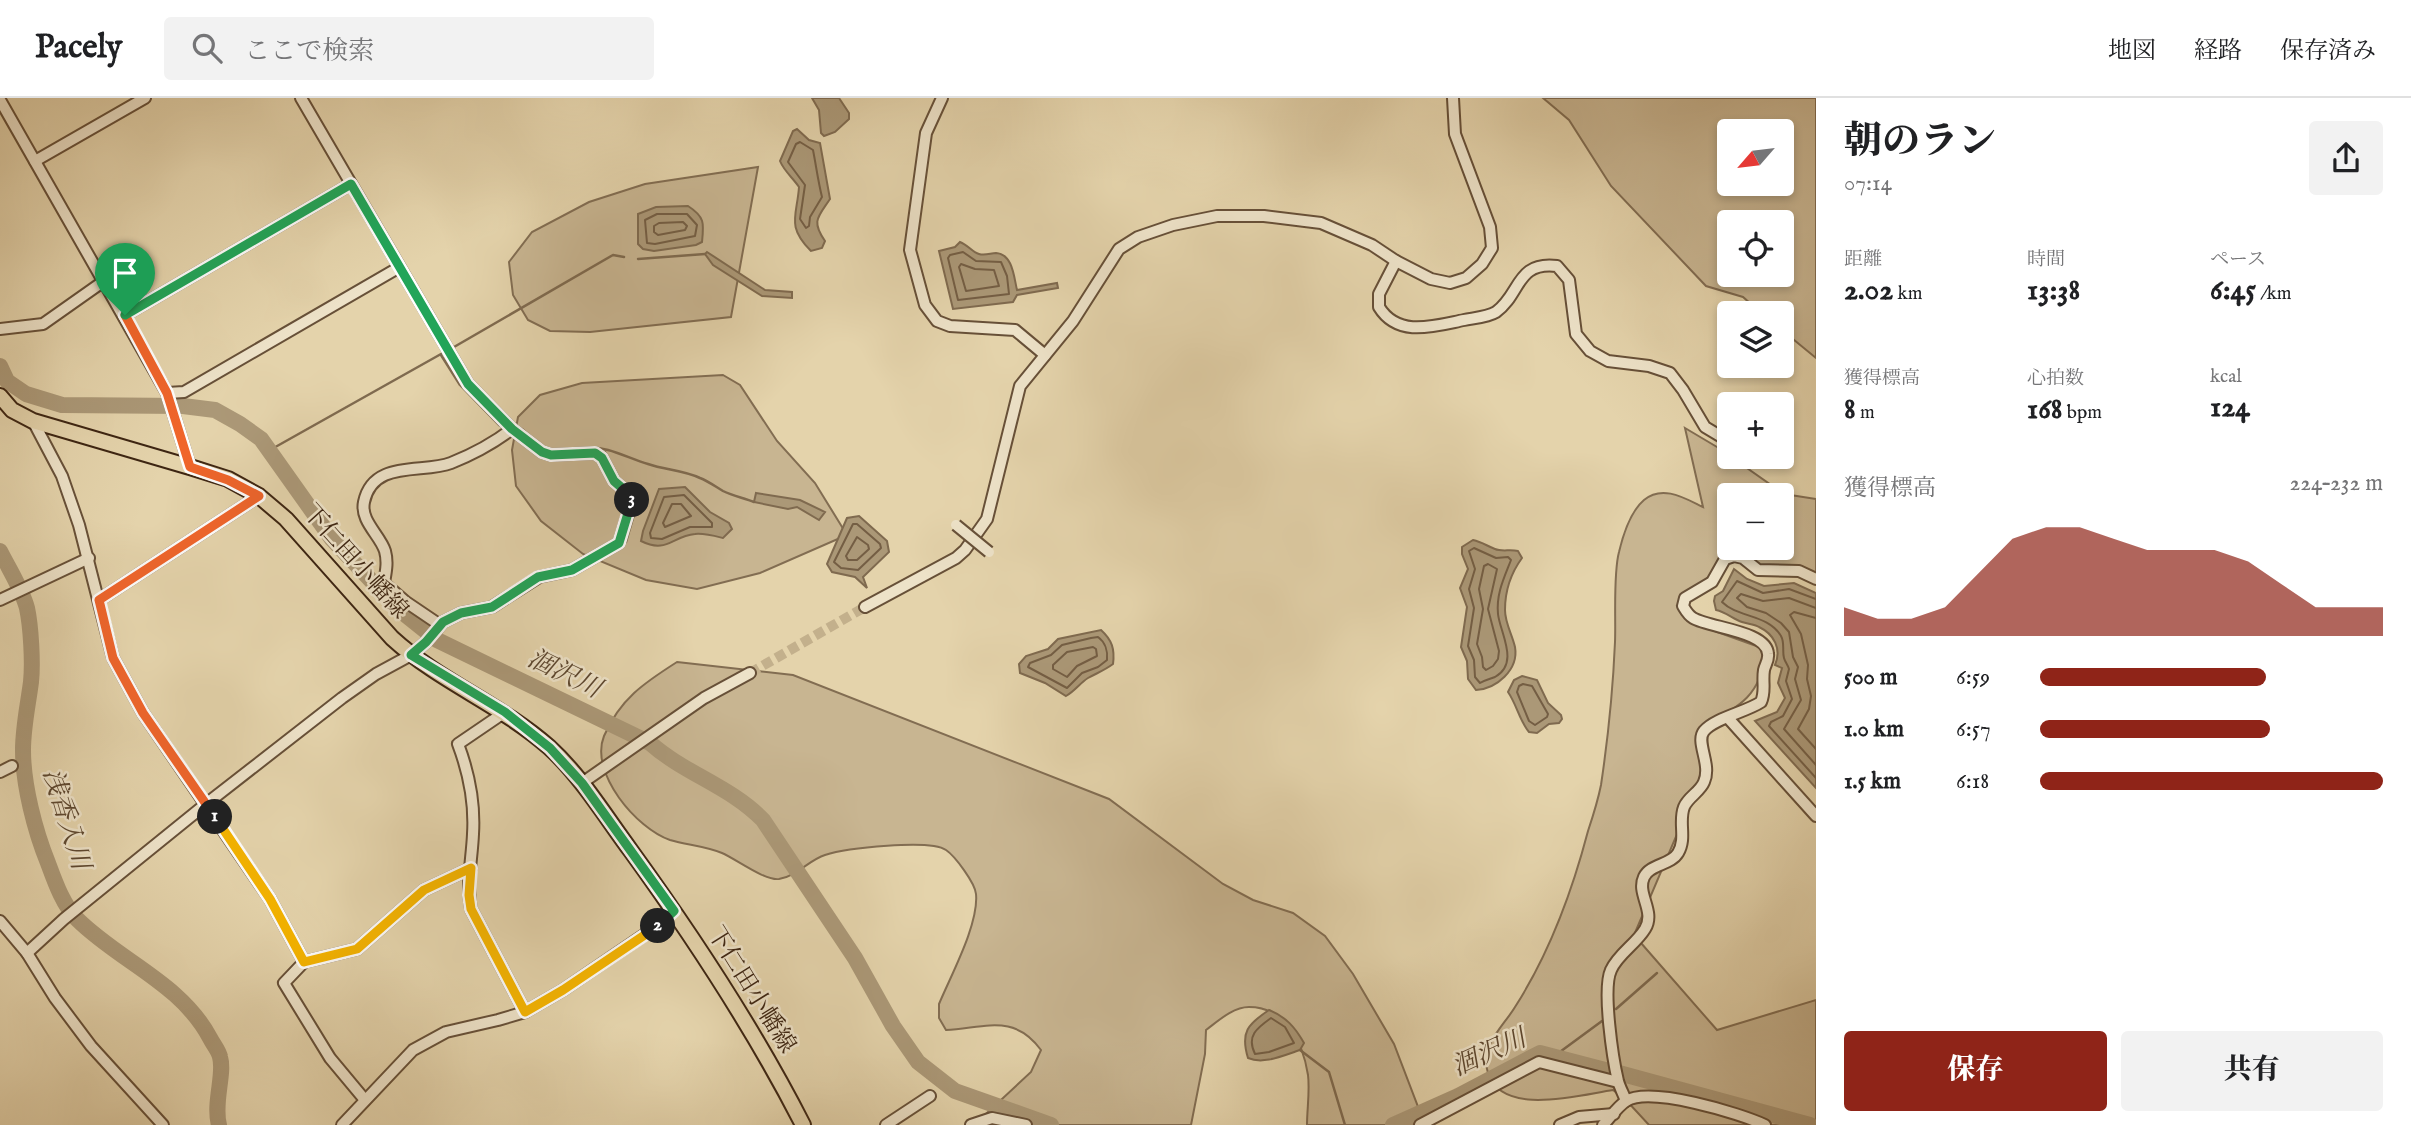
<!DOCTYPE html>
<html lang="ja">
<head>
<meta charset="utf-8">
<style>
  body { margin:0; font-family:"IM FELL English","Noto Serif JP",serif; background:#f2f2f2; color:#202124; height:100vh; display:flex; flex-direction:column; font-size:26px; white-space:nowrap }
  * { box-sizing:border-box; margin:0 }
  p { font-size:23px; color:#757577 }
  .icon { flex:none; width:38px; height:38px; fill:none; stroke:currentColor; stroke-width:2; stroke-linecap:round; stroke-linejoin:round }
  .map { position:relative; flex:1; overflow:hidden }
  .side { display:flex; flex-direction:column; background:#fff; width:595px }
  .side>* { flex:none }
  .needle { width:46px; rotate:242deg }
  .tools { position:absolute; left:1717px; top:21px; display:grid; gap:14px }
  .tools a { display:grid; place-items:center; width:77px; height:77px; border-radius:7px; background:#fff; box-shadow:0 4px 10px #0003; font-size:35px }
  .pin { position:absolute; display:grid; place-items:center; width:60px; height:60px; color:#fff; margin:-72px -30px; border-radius:50% 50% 50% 0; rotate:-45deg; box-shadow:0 0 7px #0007 }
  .pin .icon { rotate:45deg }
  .km { position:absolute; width:35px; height:35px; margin:-18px; border-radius:50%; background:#222; color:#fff; font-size:19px; line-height:35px; text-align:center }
  .round { display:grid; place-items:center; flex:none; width:74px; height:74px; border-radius:7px; background:#f2f2f2 }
  .head { display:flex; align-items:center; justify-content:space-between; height:119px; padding:0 28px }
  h1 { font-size:38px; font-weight:800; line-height:52px }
  .metrics { display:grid; grid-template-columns:repeat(3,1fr); gap:10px; height:119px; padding:7px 28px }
  .metrics div { display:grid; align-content:center }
  .metrics b { font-size:30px; font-weight:800 }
  .metrics small { font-size:19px; font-weight:400 }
  .metrics p { font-size:19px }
  .chart { height:196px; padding:14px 28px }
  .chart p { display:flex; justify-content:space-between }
  .chart svg { width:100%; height:126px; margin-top:7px; fill:#8f2418; opacity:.7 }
  .cta { display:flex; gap:14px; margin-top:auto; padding:14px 28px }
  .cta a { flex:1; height:80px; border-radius:7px; background:#8f2418; color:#fff; font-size:28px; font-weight:800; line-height:80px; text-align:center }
  .cta a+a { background:#f2f2f2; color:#202124 }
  ul { padding:0 28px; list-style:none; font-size:23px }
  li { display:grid; grid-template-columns:112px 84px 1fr; align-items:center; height:52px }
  li i { height:18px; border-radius:9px; background:#8f2418 }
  header { display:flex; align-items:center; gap:42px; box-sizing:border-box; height:98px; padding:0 35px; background:#fff; border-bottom:2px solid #e0e0e0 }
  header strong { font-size:33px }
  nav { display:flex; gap:38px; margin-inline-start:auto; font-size:24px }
  .search { width:490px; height:63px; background:#f2f2f2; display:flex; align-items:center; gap:18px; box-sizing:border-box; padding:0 24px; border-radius:7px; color:#757577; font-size:26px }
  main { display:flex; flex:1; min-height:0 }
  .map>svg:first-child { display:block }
  .green { fill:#c8b591; stroke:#826d52; stroke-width:2; fill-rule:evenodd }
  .water { fill:#ab9877; stroke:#7f6a4f; stroke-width:2 }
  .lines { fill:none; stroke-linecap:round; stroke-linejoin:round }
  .shore { stroke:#745e44; stroke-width:2 }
  .stream { stroke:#7f6a4f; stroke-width:2.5 }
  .river { stroke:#ab9877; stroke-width:16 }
  .minor-tunnel { stroke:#c3b08c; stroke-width:10; stroke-dasharray:10 5; stroke-linecap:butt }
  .minor-casing { stroke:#675038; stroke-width:14 }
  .major-casing { stroke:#3d2512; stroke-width:18 }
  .minor { stroke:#ede2c8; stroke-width:10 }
  .major { stroke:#e4d3ab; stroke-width:14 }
  .minor-bridge-casing { stroke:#675038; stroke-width:14; stroke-linecap:butt }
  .minor-bridge { stroke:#ede2c8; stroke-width:10 }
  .split-1-casing { stroke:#fff; stroke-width:14 }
  .split-2-casing { stroke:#fff; stroke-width:14 }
  .split-3-casing { stroke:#fff; stroke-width:14 }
  .split-4-casing { stroke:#fff; stroke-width:14 }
  .split-1 { stroke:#f0652b; stroke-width:9 }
  .split-2 { stroke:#f5b400; stroke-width:9 }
  .split-3 { stroke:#22a559; stroke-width:9 }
  .split-4 { stroke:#22a559; stroke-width:9 }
  .labels { text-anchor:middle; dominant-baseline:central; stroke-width:5; stroke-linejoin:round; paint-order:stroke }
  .street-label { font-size:24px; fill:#3d2512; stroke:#ede2c8 }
  .water-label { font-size:26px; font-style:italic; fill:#5e4830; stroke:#ede2c8 }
</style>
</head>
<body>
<header>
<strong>Pacely</strong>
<div class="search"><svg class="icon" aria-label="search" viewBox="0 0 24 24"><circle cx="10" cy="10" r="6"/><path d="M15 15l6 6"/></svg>ここで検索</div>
<nav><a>地図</a><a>経路</a><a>保存済み</a></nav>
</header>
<main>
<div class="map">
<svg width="1816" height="1027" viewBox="0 0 1816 1027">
  <rect width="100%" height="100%" fill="#e4d3ab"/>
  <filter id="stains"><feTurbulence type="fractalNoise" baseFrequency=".00286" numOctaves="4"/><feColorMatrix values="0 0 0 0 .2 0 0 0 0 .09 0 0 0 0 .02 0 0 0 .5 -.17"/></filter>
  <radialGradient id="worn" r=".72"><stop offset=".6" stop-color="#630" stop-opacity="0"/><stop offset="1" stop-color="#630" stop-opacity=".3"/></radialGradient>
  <g class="green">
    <path d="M 1543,0 L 1816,0 L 1816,260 L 1782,232 L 1782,215 L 1761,215 L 1743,199 L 1706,188 L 1611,88 L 1569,22 ZM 1729,33 L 1782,33 L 1782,86 L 1729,86 ZM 1729,124 L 1782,124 L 1782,177 L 1729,177 Z"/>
    <path d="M 758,69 L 731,219 L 590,234 L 550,233 L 528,222 L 513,197 L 509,164 L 532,134 L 589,104 L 645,86 Z"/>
    <path d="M 723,277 L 740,287 L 777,343 L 815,385 L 847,437 L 760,475 L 697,491 L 646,482 L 583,456 L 541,423 L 516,388 L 512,352 L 518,319 L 540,297 L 582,285 Z"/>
    <path d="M 1685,330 L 1717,349 L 1784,396 L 1816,401 L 1816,477 L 1786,467 L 1759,467 L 1736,454 L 1677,508 L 1689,524 L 1762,550 C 1768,594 1736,612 1702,628 L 1698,640 L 1704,673 L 1634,837 L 1717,932 L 1816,902 L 1816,1027 L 1649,1027 L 1626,1002 L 1613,992 C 1579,997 1502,1019 1488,975 C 1479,948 1503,929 1515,909 C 1549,856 1572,794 1588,733 C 1593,718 1598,702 1601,687 C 1608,640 1613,591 1615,544 C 1616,520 1613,476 1619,454 C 1623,437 1630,414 1644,402 C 1663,386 1686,401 1703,409 ZM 1729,397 L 1782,397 L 1782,450 L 1729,450 Z"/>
    <path d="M 677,564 L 793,577 L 1109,701 L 1223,786 L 1253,802 L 1293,815 L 1325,838 L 1353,876 L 1394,946 L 1425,1027 L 1307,1027 C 1307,1011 1310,993 1308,977 C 1303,945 1286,909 1249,909 C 1233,909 1218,923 1206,932 L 1205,956 L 1191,1027 L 974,1027 L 1031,974 L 1041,952 C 1014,915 985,930 946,932 L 939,920 L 939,906 C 951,877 979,826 976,796 C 975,785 955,758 946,752 C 930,741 846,750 825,757 C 809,762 797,778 779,781 C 765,783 736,761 722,755 C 705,748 687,747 670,742 C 637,731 589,675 604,638 C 620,601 644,585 677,564 Z"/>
  </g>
  <g class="water">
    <path d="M 812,0 L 839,0 L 849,15 L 849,21 L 835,34 L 824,38 L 821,35 L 819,12 Z"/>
    <path d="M 797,31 L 809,42 L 820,45 L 830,101 C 818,119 811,123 825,143 L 822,150 L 811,153 C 786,128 797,118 799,89 C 793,80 784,73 780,63 L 793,33 Z"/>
    <path d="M 688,108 C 705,119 704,125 702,144 L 696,147 L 654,153 L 643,151 L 638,146 L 638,116 L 656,109 Z"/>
    <path d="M 960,144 C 968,147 972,154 979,156 C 985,158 991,155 996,155 C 1013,156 1014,180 1017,192 L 1057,185 L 1058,190 L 1017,197 L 1013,204 L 953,211 L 939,153 L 955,149 Z"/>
    <path d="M 707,154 L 765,192 L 792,194 L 792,200 L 762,198 L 713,167 L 705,156 Z"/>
    <path d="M 685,389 L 710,414 L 729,425 L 732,431 L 723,440 C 715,438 704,435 695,436 C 672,438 667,456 641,443 L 643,433 L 659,391 Z"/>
    <path d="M 756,395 L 800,402 L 825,414 L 819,422 L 797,409 L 788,411 L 754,404 Z"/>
    <path d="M 859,418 L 887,443 L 889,454 L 863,479 L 867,490 L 855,479 L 832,474 L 827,466 L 847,420 Z"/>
    <path d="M 1473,442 C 1482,444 1487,448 1495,451 C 1502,454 1510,451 1518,453 L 1522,460 C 1511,475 1505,493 1505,512 C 1505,525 1512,536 1515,549 C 1519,572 1496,591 1476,592 L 1468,581 L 1467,563 L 1461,549 L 1467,509 L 1460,490 L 1468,471 L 1462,456 L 1462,449 Z"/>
    <path d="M 1734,471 L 1747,481 L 1764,488 L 1794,485 L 1816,495 L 1816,690 L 1755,623 L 1777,614 L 1785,600 L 1778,585 L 1782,570 L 1775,567 C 1782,551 1774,536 1759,529 C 1754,526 1748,526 1742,524 C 1733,521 1726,514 1716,512 L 1714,503 L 1715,498 L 1723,493 Z"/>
    <path d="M 1101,532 C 1112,542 1115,551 1113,566 C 1105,572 1097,575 1088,580 C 1080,585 1075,593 1066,598 L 1045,585 L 1020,575 L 1019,566 L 1026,558 L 1048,551 L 1058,541 Z"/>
    <path d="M 1522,578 L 1537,582 L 1548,605 L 1561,617 L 1562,621 L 1559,625 L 1549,626 L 1537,635 L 1529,634 C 1519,622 1517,607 1508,594 L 1514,582 Z"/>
    <path d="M 1269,912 C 1286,919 1295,929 1304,945 L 1300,952 C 1284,957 1264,967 1248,960 C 1240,934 1248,926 1269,912 Z"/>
  </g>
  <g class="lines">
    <g class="shore">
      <path d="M 800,44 L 813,52 C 816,67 818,83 822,99 L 810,119 L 809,128 L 806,130 L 800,121 L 805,87 L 788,64 L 796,46 Z"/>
      <path d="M 657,116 L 687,116 L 697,127 L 695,138 L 655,146 L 647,145 L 645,122 Z"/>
      <path d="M 683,124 L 687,128 L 685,132 L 658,137 L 654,134 L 654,128 L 659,125 Z"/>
      <path d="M 963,154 L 976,163 L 1001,164 L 1007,178 L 1009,196 L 958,202 L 948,160 L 950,157 Z"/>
      <path d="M 961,166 L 975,171 L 994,172 L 999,188 L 966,193 L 959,169 Z"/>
      <path d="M 684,397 L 712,425 L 712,429 L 690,429 L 662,441 L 651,440 L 650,435 L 664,399 Z"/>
      <path d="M 672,406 L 681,406 L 691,418 L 665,429 L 663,425 Z"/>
      <path d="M 853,426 L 857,426 L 880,446 L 881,450 L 858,472 L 841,470 L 834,464 Z"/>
      <path d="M 857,439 L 868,447 L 869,451 L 857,462 L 848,462 L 846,458 Z"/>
      <path d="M 1474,450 L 1496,460 L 1508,459 L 1511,462 C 1504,480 1496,496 1498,516 C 1500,535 1520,565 1495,579 C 1490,581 1485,582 1480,585 L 1475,579 L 1474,562 L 1468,548 L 1474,510 L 1469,491 L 1475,471 L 1469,453 Z"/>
      <path d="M 1488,466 L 1497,471 L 1488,511 L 1499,553 L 1498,561 L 1493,568 L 1486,572 L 1483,569 L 1482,559 L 1477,546 L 1483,511 L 1479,491 L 1484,468 Z"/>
      <path d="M 1816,501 L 1789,491 L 1763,495 L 1737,483 L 1722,504 C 1738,520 1768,516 1781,538 C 1785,545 1782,553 1784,560 C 1785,564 1788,567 1789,571 L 1786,583 L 1792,601 L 1783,618 L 1771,624 L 1769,628 L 1816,680"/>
      <path d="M 1816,510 L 1789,500 L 1763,503 L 1741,496 L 1737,500 L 1747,509 L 1766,515 L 1781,525 L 1789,534 L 1793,559 L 1798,569 L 1795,581 L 1801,602 L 1784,631 L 1816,667"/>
      <path d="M 1816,520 L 1794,514 L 1790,517 L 1801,536 L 1808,567 L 1807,581 L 1811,598 L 1809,611 L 1798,631 L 1816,651"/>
      <path d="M 1091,540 L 1098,539 C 1105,544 1108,553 1107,562 L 1098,569 L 1082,575 L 1067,590 L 1028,569 L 1030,565 L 1051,557 L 1062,547 Z"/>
      <path d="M 1093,549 L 1096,551 L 1097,558 L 1077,568 L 1067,579 L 1053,571 L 1053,567 L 1067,554 Z"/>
      <path d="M 1523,586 L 1532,588 L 1548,616 L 1547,619 L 1535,627 L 1529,623 L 1517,594 L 1519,588 Z"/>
      <path d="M 1271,920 L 1285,929 L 1294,945 L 1269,954 L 1255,956 C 1246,938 1257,930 1271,920 Z"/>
    </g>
    <g class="stream">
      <path d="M 638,161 L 705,156"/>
      <path d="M 454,249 L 613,157 L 624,159"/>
      <path d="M 441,257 L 460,287 L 499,327 L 502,328"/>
      <path d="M 522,331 L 532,340"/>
      <path d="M 587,350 C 608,348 627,360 648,366 C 665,372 683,372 700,380 C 708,383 716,389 723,393 C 733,398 744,400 754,404"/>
      <path d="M 270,352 L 441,256"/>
      <path d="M 605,354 L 620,382 L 636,393 L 639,399 L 626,444"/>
      <path d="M 1616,911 L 1657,875"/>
      <path d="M 1300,952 L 1329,974 L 1345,1027"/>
      <path d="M 1553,959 L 1602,923"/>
    </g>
    <g class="river">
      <path d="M 0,268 L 7,283 L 26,296 L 62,307 L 183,308 L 215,312 L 240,326 L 261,341 L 332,441 L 397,510 L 437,542 L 650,645 C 685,676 730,688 763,722 L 855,860 L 893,928 L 918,964 L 955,993 L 1051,1027"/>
      <path d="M 0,453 C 9,471 22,491 27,510 C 31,529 33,565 31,584 C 28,607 23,629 23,652 C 23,687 35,733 48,765 C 55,784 63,807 77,821 C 119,863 181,885 210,940 C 213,946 219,953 220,959 C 225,976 213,1005 219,1027"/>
      <path d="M 1619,975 L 1810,1027"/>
      <path d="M 1393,1027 L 1458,998 L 1540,955 L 1609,973"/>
    </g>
    <path class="minor-tunnel" d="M 750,575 L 865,509"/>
    <defs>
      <g id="minor">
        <path d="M 942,0 L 926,35 L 910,152 L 925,207 L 937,223 L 950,228 L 1015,232 L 1045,257"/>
        <path d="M 0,2 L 167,295 L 190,369"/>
        <path d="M 35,63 L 145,0"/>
        <path d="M 1396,163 L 1379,196 L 1379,209 C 1398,240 1434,228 1464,222 C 1474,220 1488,219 1496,214 C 1521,196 1516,163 1557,168 L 1569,182 L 1576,236 L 1590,253 L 1608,263 L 1649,268 L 1670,275 L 1683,292 L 1705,329 L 1725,341"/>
        <path d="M 125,217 L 351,86"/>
        <path d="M 0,231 L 43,226 L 104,183"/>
        <path d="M 167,295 L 184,294 L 398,170"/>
        <path d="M 33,323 L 62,378 L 79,427 L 113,560 L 143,615 L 270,801 L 304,864 L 284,885 L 330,960 L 365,1002"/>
        <path d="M 0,502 L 89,460"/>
        <path d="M 99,502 L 259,398"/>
        <path d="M 865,509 L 956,460 L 965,452 L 987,421 L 1020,288 L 1073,223 L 1119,151 L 1138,139 L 1173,127 L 1217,118 L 1264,118 L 1321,125 L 1372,147 L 1396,163 L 1431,181 L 1450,185 L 1466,180 L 1482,166 L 1492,150 L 1490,129 L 1455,36 L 1453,0"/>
        <path d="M 440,527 L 406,504 L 384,485 C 386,473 388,464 385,453 C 380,437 360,423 364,404 C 373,361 423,376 451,365 C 471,357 495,344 512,331"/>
        <path d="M 505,614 L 458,646 C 469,675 475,704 473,736 C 472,761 466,786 471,811 L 525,914"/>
        <path d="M 1728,620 L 1816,718"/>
        <path d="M 0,674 L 12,668"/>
        <path d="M 582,685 L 704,600 L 750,575"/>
        <path d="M 0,823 L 27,855 L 55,900 L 91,948 L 163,1027"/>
        <path d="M 27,855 L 64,821 L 206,706 L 342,600 L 376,576 L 411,557 L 426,544 L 443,524 L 461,515 L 492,509 L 539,479 L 572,472 L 619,445 L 632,403 L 629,396 L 614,383 L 602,360 L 595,355 L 551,357 L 542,354 L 512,331 L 468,286 L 301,0"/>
        <path d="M 304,864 L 357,851 L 424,792 L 471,770"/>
        <path d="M 1626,1003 C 1624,997 1620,990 1618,983 C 1613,962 1602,891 1611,872 C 1618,856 1636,846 1645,831 C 1656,813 1636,796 1644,779 C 1650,766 1671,767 1678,755 C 1687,740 1678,724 1684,709 C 1688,699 1700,694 1704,684 C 1712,666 1695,644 1704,633 C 1715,620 1746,614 1761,604 C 1766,593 1762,584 1764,572 C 1765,567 1769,562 1768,556 C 1767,533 1710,530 1693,520 C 1688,517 1686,513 1683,508 L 1685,500 L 1712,484 L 1725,461 L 1734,458 L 1743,460 L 1758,472 L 1799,473 L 1816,481"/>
        <path d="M 342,1027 L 413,952 L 446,934 L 498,922 L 525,914 L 563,892 L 663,824 L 674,813"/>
        <path d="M 886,1027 L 930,998"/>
        <path d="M 971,1027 L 992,1020 L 1026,1027"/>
        <path d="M 1420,1027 L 1539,964 L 1618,984"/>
        <path d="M 1560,1027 L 1579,1019 L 1614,1016"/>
        <path d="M 1603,1027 C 1610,1020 1617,1009 1626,1003 C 1650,988 1739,1015 1765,1027"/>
      </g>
      <path id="major" d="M 0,298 L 12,312 L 33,323 L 190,369 L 228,381 L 259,398 L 286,421 L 392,540 C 440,584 500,606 549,649 C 581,678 605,718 631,753 C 694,840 754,931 803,1027"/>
    </defs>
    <use href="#minor" class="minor-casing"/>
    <use href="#major" class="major-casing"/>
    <use href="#minor" class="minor"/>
    <use href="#major" class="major"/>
    <defs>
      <path id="minor-bridge" d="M 956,427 L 989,454"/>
    </defs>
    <use href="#minor-bridge" class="minor-bridge-casing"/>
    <use href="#minor-bridge" class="minor-bridge"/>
  </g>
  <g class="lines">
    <defs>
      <path id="split-1" d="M 125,217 L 167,295 L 190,369 L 228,382 L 259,398 L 99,502 L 113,560 L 143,615 L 215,719"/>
      <path id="split-2" d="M 215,719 L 270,801 L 304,864 L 357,851 L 424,792 L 471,770 L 469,797 L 471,811 L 525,914 L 563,892 L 658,828"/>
      <path id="split-3" d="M 632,402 L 619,445 L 572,472 L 538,479 L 492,509 L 461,515 L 443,524 L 426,544 L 411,557 L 505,614 L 550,650 L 582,685 L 674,813 L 658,828"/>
      <path id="split-4" d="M 125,217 L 351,86 L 468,286 L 512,331 L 542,354 L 551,357 L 595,355 L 602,360 L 614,383 L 629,396 L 632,402"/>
    </defs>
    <use href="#split-1" class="split-1-casing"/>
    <use href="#split-2" class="split-2-casing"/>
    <use href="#split-3" class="split-3-casing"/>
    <use href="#split-4" class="split-4-casing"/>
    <use href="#split-1" class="split-1"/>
    <use href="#split-2" class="split-2"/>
    <use href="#split-3" class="split-3"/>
    <use href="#split-4" class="split-4"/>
  </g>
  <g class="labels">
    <g class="street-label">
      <text transform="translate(355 464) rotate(48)">下仁田小幡線</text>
      <text transform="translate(751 892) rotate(58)">下仁田小幡線</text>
    </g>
    <g class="water-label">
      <text transform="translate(564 576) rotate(26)">涸沢川</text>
      <text transform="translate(66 721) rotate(73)">浅香入川</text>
      <text transform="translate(1489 955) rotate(-24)">涸沢川</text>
    </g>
  </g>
  <rect width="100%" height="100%" filter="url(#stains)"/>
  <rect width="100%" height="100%" fill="url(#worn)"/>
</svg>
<div class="tools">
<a><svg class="needle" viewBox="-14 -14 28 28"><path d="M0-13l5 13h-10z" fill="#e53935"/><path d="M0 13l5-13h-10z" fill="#757577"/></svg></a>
<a><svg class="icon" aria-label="locate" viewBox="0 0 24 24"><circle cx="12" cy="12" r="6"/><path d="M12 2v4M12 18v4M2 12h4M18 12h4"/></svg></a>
<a><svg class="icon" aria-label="layers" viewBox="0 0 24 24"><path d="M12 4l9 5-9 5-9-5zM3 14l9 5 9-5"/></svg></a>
<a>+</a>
<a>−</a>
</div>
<div class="pin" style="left:125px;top:217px;background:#1e9e55"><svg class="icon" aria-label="arrive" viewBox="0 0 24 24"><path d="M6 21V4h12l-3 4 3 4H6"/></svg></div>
<b class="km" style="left:215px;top:719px">1</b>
<b class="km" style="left:658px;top:828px">2</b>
<b class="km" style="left:632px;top:402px">3</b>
</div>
<section class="side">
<div class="head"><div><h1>朝のラン</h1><p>07:14</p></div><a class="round"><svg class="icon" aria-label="share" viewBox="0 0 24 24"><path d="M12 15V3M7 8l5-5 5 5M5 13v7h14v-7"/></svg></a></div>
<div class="metrics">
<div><p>距離</p><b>2.02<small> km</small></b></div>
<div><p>時間</p><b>13:38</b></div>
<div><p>ペース</p><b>6:45<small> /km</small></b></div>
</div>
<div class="metrics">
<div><p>獲得標高</p><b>8<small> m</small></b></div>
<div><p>心拍数</p><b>168<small> bpm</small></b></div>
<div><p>kcal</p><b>124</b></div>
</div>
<div class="chart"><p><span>獲得標高</span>224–232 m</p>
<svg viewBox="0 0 160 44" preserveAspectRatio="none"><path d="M0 44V34L10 38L20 38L30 34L40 22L50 10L60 6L70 6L80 10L90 14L100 14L110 14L120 18L130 26L140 34L150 34L160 34V44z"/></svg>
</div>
<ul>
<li><b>500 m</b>6:59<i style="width:66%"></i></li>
<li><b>1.0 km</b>6:57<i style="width:67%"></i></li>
<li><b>1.5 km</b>6:18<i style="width:100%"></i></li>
</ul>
<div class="cta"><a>保存</a><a>共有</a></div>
</section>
</main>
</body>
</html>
